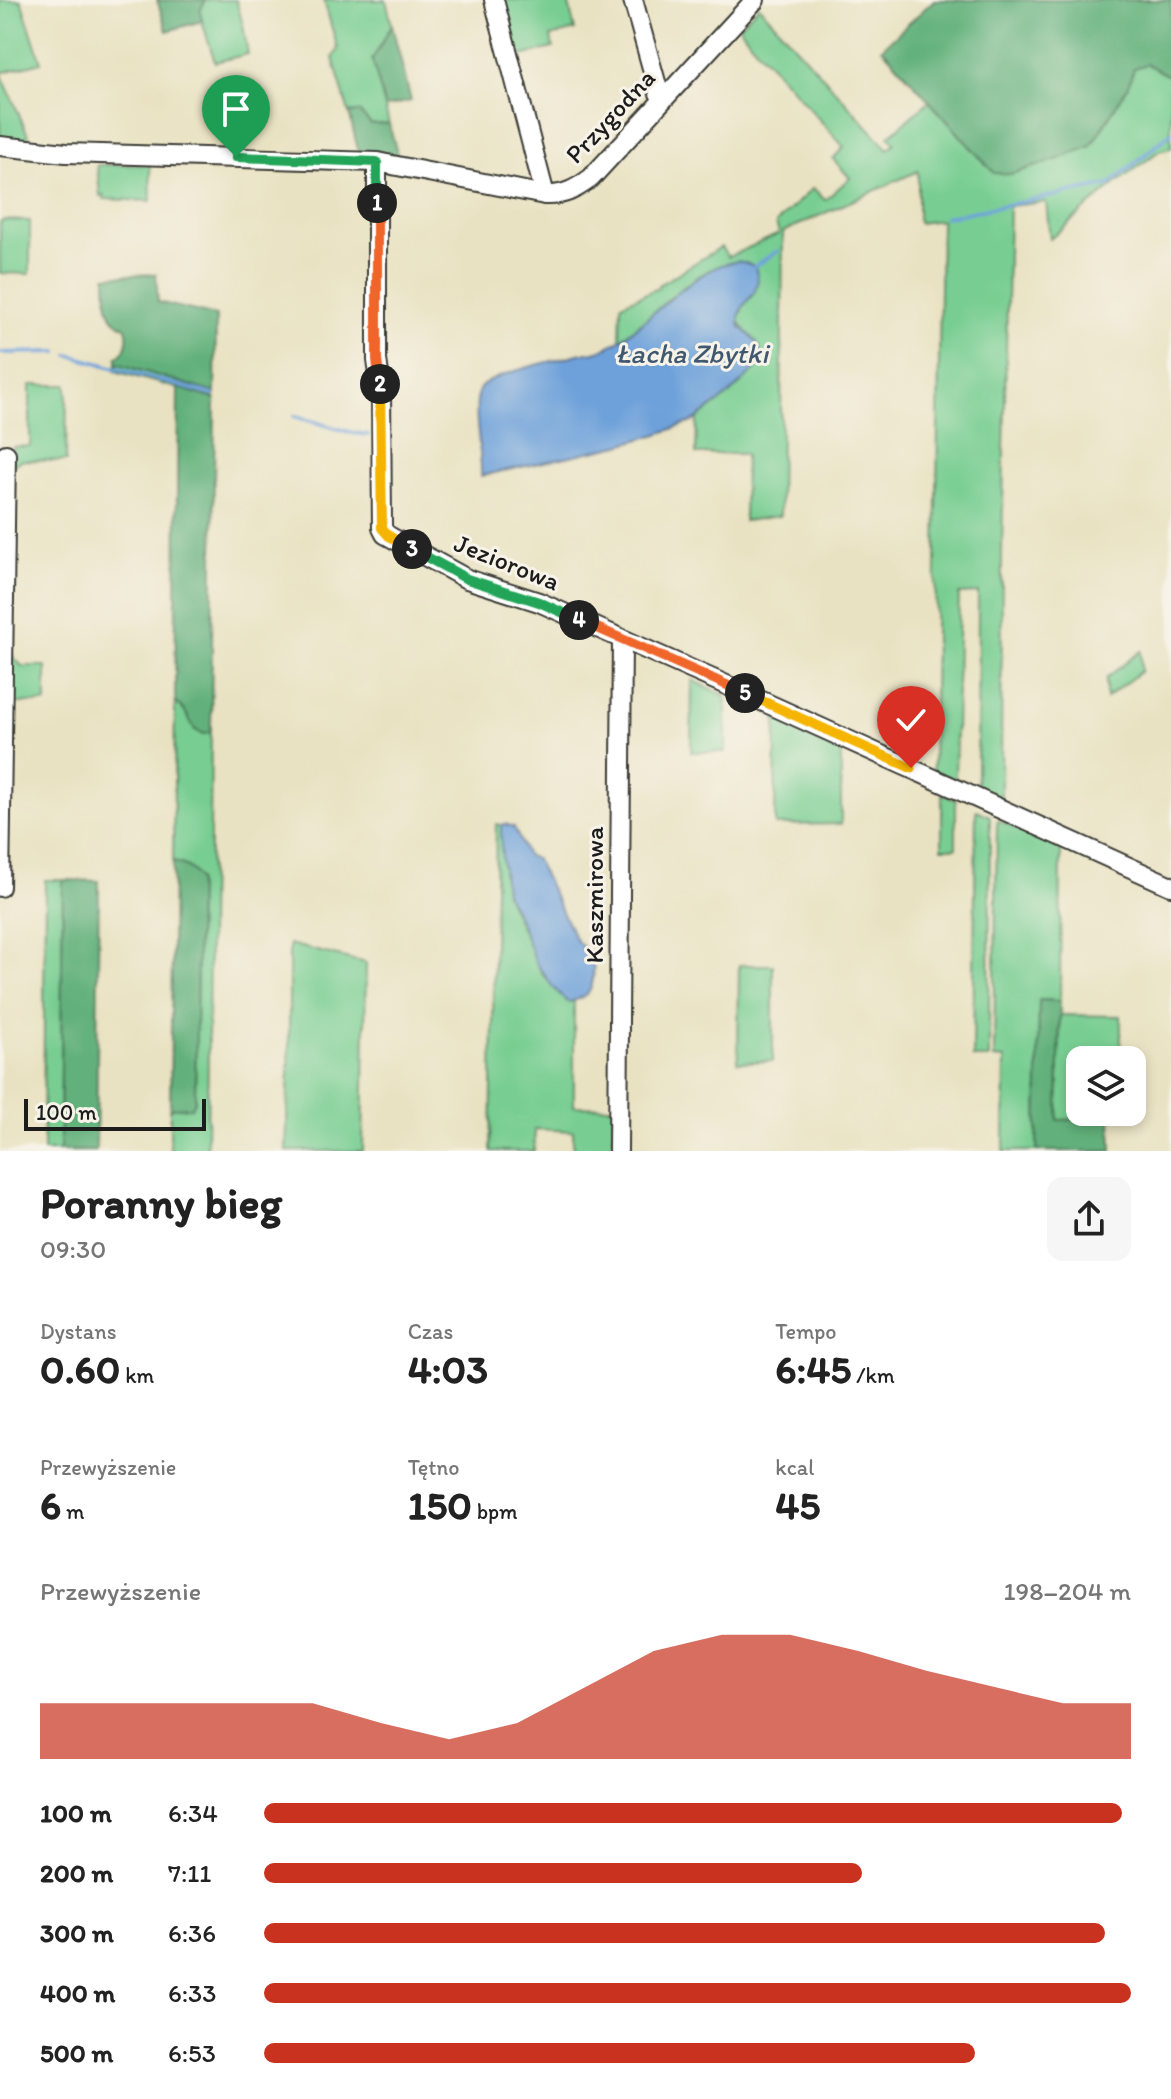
<!DOCTYPE html>
<html lang="pl">
<head>
<meta charset="utf-8">
<style>
  body { margin:0; font-family:Itim,sans-serif; background:#f6f6f6; color:#222; height:100vh; display:flex; flex-direction:column; font-size:30px; white-space:nowrap }
  * { box-sizing:border-box; margin:0 }
  p { font-size:26px; color:#767676 }
  .icon { flex:none; width:44px; height:44px; fill:none; stroke:currentColor; stroke-width:2; stroke-linecap:round; stroke-linejoin:round }
  .map { position:relative; height:1151px; overflow:hidden }
  .details { display:flex; flex-direction:column; background:#fff; flex:1 }
  .details>* { flex:none }
  .tools { position:absolute; left:1066px; top:1046px; display:grid; gap:16px }
  .tools a { display:grid; place-items:center; width:80px; height:80px; border-radius:16px; background:#fff; box-shadow:0 4px 12px #0003; font-size:40px }
  .scale { position:absolute; left:24px; bottom:20px; width:182px; box-sizing:border-box; padding-left:8px; border:4px solid #1c1c1c; border-top:0; font-size:22px; line-height:28px; white-space:nowrap; color:#1c1c1c; -webkit-text-stroke:6px #f7f3e8; paint-order:stroke }
  .pin { position:absolute; display:grid; place-items:center; width:68px; height:68px; color:#fff; margin:-82px -34px; border-radius:50% 50% 50% 0; rotate:-45deg; box-shadow:0 0 8px #0007 }
  .pin .icon { rotate:45deg }
  .km { position:absolute; width:40px; height:40px; margin:-20px; border-radius:50%; background:#222; color:#fff; font-size:22px; line-height:40px; text-align:center }
  .round { display:grid; place-items:center; flex:none; width:84px; height:84px; border-radius:16px; background:#f6f6f6 }
  .summary { display:flex; align-items:center; justify-content:space-between; height:136px; padding:0 40px }
  h1 { font-size:44px; font-weight:800; line-height:60px }
  .stats { display:grid; grid-template-columns:repeat(3,1fr); gap:12px; height:136px; padding:8px 40px }
  .stats div { display:grid; align-content:center }
  .stats b { font-size:40px; font-weight:800 }
  .stats small { font-size:22px; font-weight:400 }
  .stats p { font-size:22px }
  .chart { height:224px; padding:16px 40px }
  .chart p { display:flex; justify-content:space-between }
  .chart svg { width:100%; height:144px; margin-top:8px; fill:#c8321e; opacity:.7 }
  ul { padding:0 40px; list-style:none; font-size:26px }
  li { display:grid; grid-template-columns:128px 96px 1fr; align-items:center; height:60px }
  li i { height:20px; border-radius:10px; background:#c8321e }
  .map>svg:first-child { display:block }
  .green { fill:#78ce92; stroke:#4a7557; stroke-width:2 }
  .forest { fill:#62b17c; stroke:#3f664c; stroke-width:2 }
  .water { fill:#6ea1da; stroke:#455e7b; stroke-width:2 }
  .lines { fill:none; stroke-linecap:round; stroke-linejoin:round }
  .stream { stroke:#6ea1da; stroke-width:4 }
  .minor-casing { stroke:#3b3a35; stroke-width:22 }
  .minor { stroke:#fff; stroke-width:18 }
  .split-1-casing { stroke:#fff; stroke-width:16 }
  .split-2-casing { stroke:#fff; stroke-width:16 }
  .split-3-casing { stroke:#fff; stroke-width:16 }
  .split-4-casing { stroke:#fff; stroke-width:16 }
  .split-5-casing { stroke:#fff; stroke-width:16 }
  .split-6-casing { stroke:#fff; stroke-width:16 }
  .split-1 { stroke:#22a559; stroke-width:10 }
  .split-2 { stroke:#f0652b; stroke-width:10 }
  .split-3 { stroke:#f5b400; stroke-width:10 }
  .split-4 { stroke:#22a559; stroke-width:10 }
  .split-5 { stroke:#f0652b; stroke-width:10 }
  .split-6 { stroke:#f5b400; stroke-width:10 }
  .labels { text-anchor:middle; dominant-baseline:central; stroke-width:6; stroke-linejoin:round; paint-order:stroke }
  .street-label { font-size:26px; fill:#1c1c1c; stroke:#f7f3e8 }
  .water-label { font-size:28px; font-style:italic; fill:#415871; stroke:#f7f3e8 }
</style>
</head>
<body>
<div class="map">
<svg width="1171" height="1151" viewBox="0 0 1171 1151">
  <rect width="100%" height="100%" fill="#f7f3e8"/>
  <filter id="ink" filterUnits="userSpaceOnUse"><feTurbulence type="fractalNoise" baseFrequency=".0125" numOctaves="2"/><feDisplacementMap in="SourceGraphic" scale="16" xChannelSelector="R" yChannelSelector="G"/><feConvolveMatrix kernelMatrix="1 2 1 2 8 2 1 2 1" color-interpolation-filters="sRGB"/></filter>
  <filter id="wash" filterUnits="userSpaceOnUse"><feTurbulence type="fractalNoise" baseFrequency=".006" numOctaves="4" result="noise"/><feDisplacementMap in="SourceGraphic" scale="32" xChannelSelector="R" yChannelSelector="G"/><feGaussianBlur stdDeviation="1.8" result="paint"/><feColorMatrix in="noise" values="0 0 0 0 0 0 0 0 0 0 0 0 0 0 0 0 0 1.4 0 .05"/><feComposite in="paint" operator="in"/></filter>
  <g filter="url(#wash)">
    <rect width="100%" height="100%" fill="#e9e2c2"/>
    <g class="green">
      <path d="M 0,0 L 21,0 L 41,62 L 1,73 L 32,144 L 0,139 Z"/>
      <path d="M 205,0 L 236,0 L 243,25 L 248,54 L 215,62 L 202,21 L 200,11 Z"/>
      <path d="M 328,0 L 386,0 L 392,25 L 373,60 L 389,124 L 371,124 L 359,112 L 349,113 L 333,58 L 338,49 L 324,1 Z"/>
      <path d="M 499,0 L 568,0 L 575,30 L 551,37 L 553,48 L 513,58 Z"/>
      <path d="M 759,6 L 888,149 L 895,143 L 889,136 L 929,101 L 994,173 L 1011,174 L 1056,160 L 1091,146 L 1127,88 L 1134,68 L 1147,64 L 1171,77 L 1171,148 L 1159,151 L 1114,185 L 1050,239 L 1046,202 L 1009,206 L 1002,552 L 1001,801 L 977,790 L 978,593 L 959,594 L 955,780 L 933,770 L 941,220 L 918,223 L 918,171 L 783,232 L 780,516 L 744,521 L 745,454 L 696,454 L 697,419 L 726,397 L 758,367 L 756,341 C 732,318 735,316 755,291 L 739,261 C 694,265 657,315 620,339 L 621,304 L 658,288 L 659,285 L 721,247 L 728,257 L 779,234 L 776,223 L 813,188 L 825,200 L 850,178 L 833,159 L 844,147 L 751,43 L 739,26 Z"/>
      <path d="M 97,165 L 150,165 L 151,201 L 104,199 L 104,195 L 100,196 Z"/>
      <path d="M 4,220 L 30,221 L 30,274 L 0,273 L 0,222 Z"/>
      <path d="M 117,363 L 215,393 L 215,399 L 115,371 Z"/>
      <path d="M 30,385 L 67,385 L 66,461 L 21,460 L 12,466 L 13,447 L 30,446 Z"/>
      <path d="M 1141,651 L 1141,671 L 1106,698 L 1106,678 Z"/>
      <path d="M 10,654 L 22,666 L 46,666 L 46,703 L 9,703 Z"/>
      <path d="M 692,680 L 726,696 L 726,752 L 691,752 Z"/>
      <path d="M 175,703 C 186,709 189,720 195,730 L 204,734 L 211,732 L 207,1151 L 170,1151 L 170,1108 L 191,1107 L 195,1101 L 198,880 C 192,867 186,865 173,862 Z"/>
      <path d="M 776,718 L 841,749 L 841,824 L 775,825 Z"/>
      <path d="M 942,794 L 956,800 L 956,848 L 942,848 Z"/>
      <path d="M 976,810 L 990,816 L 989,1058 L 973,1058 Z"/>
      <path d="M 997,820 L 1061,847 L 1060,1001 L 1039,1000 L 1037,1151 L 1004,1151 L 1005,1059 L 994,1058 Z"/>
      <path d="M 496,824 L 501,825 L 501,845 L 505,892 L 542,974 L 567,1002 L 574,1001 L 574,1106 L 613,1107 L 613,1151 L 573,1151 L 573,1131 L 535,1129 L 534,1151 L 491,1151 Z"/>
      <path d="M 45,880 L 63,880 L 60,1151 L 43,1151 Z"/>
      <path d="M 289,944 L 366,963 L 363,1151 L 286,1151 L 289,1062 Z"/>
      <path d="M 739,965 L 773,965 L 773,1061 L 738,1062 Z"/>
      <path d="M 1060,1015 L 1121,1016 L 1121,1060 L 1080,1060 L 1080,1112 L 1120,1112 L 1120,1116 L 1058,1121 Z"/>
    </g>
    <g class="forest">
      <path d="M 157,0 L 205,0 L 200,11 L 202,21 L 167,31 Z"/>
      <path d="M 934,0 L 1171,0 L 1171,77 L 1147,64 L 1134,68 L 1127,88 L 1091,146 L 1056,160 L 1011,174 L 994,173 L 882,48 Z"/>
      <path d="M 392,25 L 411,101 L 385,107 L 372,60 Z"/>
      <path d="M 359,112 L 371,124 L 389,124 L 399,160 L 359,154 L 349,113 Z"/>
      <path d="M 156,274 L 158,302 L 216,316 L 215,393 L 117,363 L 117,357 C 127,351 129,338 126,328 C 122,324 117,323 114,319 C 105,309 107,289 106,276 Z"/>
      <path d="M 178,388 L 215,399 L 211,732 L 204,734 L 195,730 C 189,720 186,709 175,703 Z"/>
      <path d="M 173,862 C 185,865 192,867 198,880 L 195,1101 L 191,1107 L 170,1108 Z"/>
      <path d="M 63,880 L 99,881 L 96,1151 L 60,1151 Z"/>
      <path d="M 1039,1000 L 1060,1001 L 1058,1120 L 1111,1118 L 1112,1151 L 1037,1151 Z"/>
    </g>
    <g class="water">
      <path d="M 739,261 L 755,266 L 758,280 L 755,291 L 743,307 L 739,317 L 739,325 L 756,341 L 761,351 L 758,367 L 726,397 L 692,422 L 658,434 L 620,445 L 481,476 C 482,448 473,421 478,393 C 479,389 481,386 485,384 C 506,370 556,361 582,353 C 627,358 683,266 739,261 Z"/>
      <path d="M 505,824 L 514,827 L 527,856 L 536,859 L 576,940 L 593,957 C 594,980 596,998 567,1002 L 552,986 L 535,961 L 520,921 L 505,892 L 501,845 L 501,825 Z"/>
    </g>
    <g class="lines">
      <g class="stream">
        <path d="M 945,217 L 1109,185 L 1171,133"/>
        <path d="M 755,266 L 778,251"/>
        <path d="M 0,353 L 57,352"/>
        <path d="M 69,355 L 213,395"/>
        <path d="M 294,416 L 353,433 L 368,435"/>
      </g>
    </g>
  </g>
  <g filter="url(#ink)">
    <g class="lines">
      <defs>
        <g id="minor">
          <path d="M 494,0 L 545,195"/>
          <path d="M 633,0 L 659,93 L 663,99"/>
          <path d="M 0,146 L 66,153 L 377,162 L 545,195 C 564,196 576,189 591,178 L 755,0"/>
          <path d="M 377,162 L 377,360 L 381,389 L 382,528 L 385,534 L 467,579 L 539,602 L 733,688 L 1171,886"/>
          <path d="M 0,887 L 6,454"/>
          <path d="M 618,1151 L 622,640"/>
        </g>
      </defs>
      <use href="#minor" class="minor-casing"/>
      <use href="#minor" class="minor"/>
    </g>
  </g>
  <g class="lines" filter="url(#ink)">
    <defs>
      <path id="split-1" d="M 236,157 L 377,162 L 377,203"/>
      <path id="split-2" d="M 377,203 L 377,360 L 380,384"/>
      <path id="split-3" d="M 380,384 L 382,528 L 389,536 L 412,549"/>
      <path id="split-4" d="M 412,549 L 467,579 L 539,602 L 579,620"/>
      <path id="split-5" d="M 579,620 L 745,693"/>
      <path id="split-6" d="M 745,693 L 911,768"/>
    </defs>
    <use href="#split-1" class="split-1-casing"/>
    <use href="#split-2" class="split-2-casing"/>
    <use href="#split-3" class="split-3-casing"/>
    <use href="#split-4" class="split-4-casing"/>
    <use href="#split-5" class="split-5-casing"/>
    <use href="#split-6" class="split-6-casing"/>
    <use href="#split-1" class="split-1"/>
    <use href="#split-2" class="split-2"/>
    <use href="#split-3" class="split-3"/>
    <use href="#split-4" class="split-4"/>
    <use href="#split-5" class="split-5"/>
    <use href="#split-6" class="split-6"/>
  </g>
  <g class="labels">
    <g class="street-label">
      <text transform="translate(610 116) rotate(-47)">Przygodna</text>
      <text transform="translate(507 562) rotate(22)">Jeziorowa</text>
      <text transform="translate(594 895) rotate(-90)">Kaszmirowa</text>
    </g>
    <g class="water-label">
      <text x="692" y="353">Łacha Zbytki</text>
    </g>
  </g>
</svg>
<div class="tools">
<a><svg class="icon" aria-label="layers" viewBox="0 0 24 24"><path d="M12 4l9 5-9 5-9-5zM3 14l9 5 9-5"/></svg></a>
</div>
<div class="scale">100 m</div>
<div class="pin" style="left:236px;top:157px;background:#1e9e55"><svg class="icon" aria-label="arrive" viewBox="0 0 24 24"><path d="M6 21V4h12l-3 4 3 4H6"/></svg></div>
<div class="pin" style="left:911px;top:768px;background:#d93025"><svg class="icon" aria-label="check" viewBox="0 0 24 24"><path d="M5 12l5 5 9-10"/></svg></div>
<b class="km" style="left:377px;top:203px">1</b>
<b class="km" style="left:380px;top:384px">2</b>
<b class="km" style="left:412px;top:549px">3</b>
<b class="km" style="left:579px;top:620px">4</b>
<b class="km" style="left:745px;top:693px">5</b>
</div>
<section class="details">
<div class="summary"><div><h1>Poranny bieg</h1><p>09:30</p></div><a class="round"><svg class="icon" aria-label="share" viewBox="0 0 24 24"><path d="M12 15V3M7 8l5-5 5 5M5 13v7h14v-7"/></svg></a></div>
<div class="stats">
<div><p>Dystans</p><b>0.60<small> km</small></b></div>
<div><p>Czas</p><b>4:03</b></div>
<div><p>Tempo</p><b>6:45<small> /km</small></b></div>
</div>
<div class="stats">
<div><p>Przewyższenie</p><b>6<small> m</small></b></div>
<div><p>Tętno</p><b>150<small> bpm</small></b></div>
<div><p>kcal</p><b>45</b></div>
</div>
<div class="chart"><p><span>Przewyższenie</span>198–204 m</p>
<svg viewBox="0 0 160 44" preserveAspectRatio="none"><path d="M0 44V27L10 27L20 27L30 27L40 27L50 33L60 38L70 33L80 22L90 11L100 6L110 6L120 11L130 17L140 22L150 27L160 27V44z"/></svg>
</div>
<ul>
<li><b>100 m</b>6:34<i style="width:99%"></i></li>
<li><b>200 m</b>7:11<i style="width:69%"></i></li>
<li><b>300 m</b>6:36<i style="width:97%"></i></li>
<li><b>400 m</b>6:33<i style="width:100%"></i></li>
<li><b>500 m</b>6:53<i style="width:82%"></i></li>
</ul>
</section>
</body>
</html>
